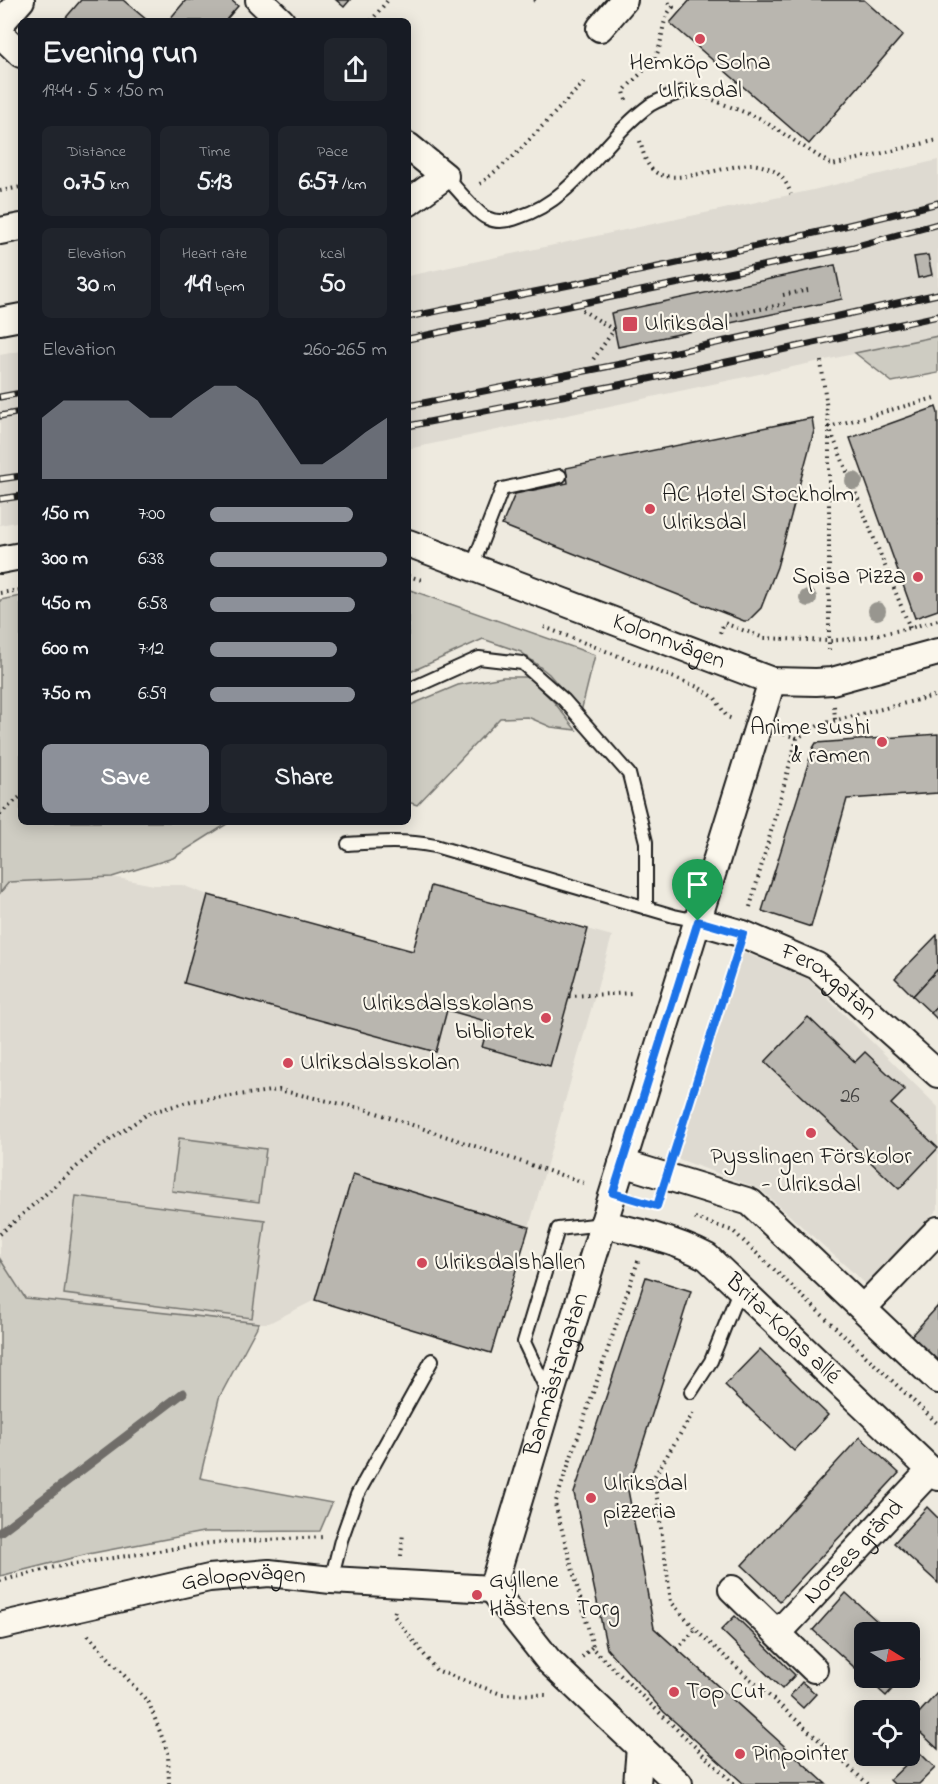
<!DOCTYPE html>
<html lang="en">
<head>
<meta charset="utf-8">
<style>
  body { margin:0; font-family:"Indie Flower",sans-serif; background:#20242c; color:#f1f3f6; height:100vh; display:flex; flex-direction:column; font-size:22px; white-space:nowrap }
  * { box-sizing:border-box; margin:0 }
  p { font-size:20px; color:#9ea1a6 }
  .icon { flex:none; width:33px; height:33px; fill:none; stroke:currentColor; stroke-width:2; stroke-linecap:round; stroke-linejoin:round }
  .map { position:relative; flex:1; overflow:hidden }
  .details { position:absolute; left:18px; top:18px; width:393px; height:807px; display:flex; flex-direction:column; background:#171b24; border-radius:9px; box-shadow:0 3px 15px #0003 }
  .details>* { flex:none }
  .needle { width:39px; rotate:101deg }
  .tools { position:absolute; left:854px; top:1622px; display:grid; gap:12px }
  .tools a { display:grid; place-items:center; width:66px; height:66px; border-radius:9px; background:#171b24; box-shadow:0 3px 15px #0003; font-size:30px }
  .pin { position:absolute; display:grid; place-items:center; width:51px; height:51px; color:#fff; margin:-62px -26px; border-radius:50% 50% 50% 0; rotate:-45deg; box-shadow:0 0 6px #0007 }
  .pin .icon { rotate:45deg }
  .round { display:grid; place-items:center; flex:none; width:63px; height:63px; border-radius:9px; background:#20242c }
  .head { display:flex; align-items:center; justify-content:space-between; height:102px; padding:0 24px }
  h1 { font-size:33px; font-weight:700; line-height:45px }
  .stats { display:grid; grid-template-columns:repeat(3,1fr); gap:9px; height:102px; padding:6px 24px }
  .stats div { display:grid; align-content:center; border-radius:9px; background:#20242c; text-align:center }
  .stats b { font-size:26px; font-weight:700 }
  .stats small { font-size:16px; font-weight:400 }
  .stats p { font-size:16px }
  .chart { height:168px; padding:12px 24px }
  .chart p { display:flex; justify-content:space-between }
  .chart svg { width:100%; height:108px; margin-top:6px; fill:#8c9099; opacity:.7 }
  .button { display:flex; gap:12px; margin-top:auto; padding:12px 24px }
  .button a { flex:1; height:69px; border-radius:9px; background:#8c9099; color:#fff; font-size:24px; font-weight:700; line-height:69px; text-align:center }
  .button a+a { background:#20242c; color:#f1f3f6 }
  ul { padding:0 24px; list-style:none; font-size:20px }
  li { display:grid; grid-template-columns:96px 72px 1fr; align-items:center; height:45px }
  li i { height:15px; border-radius:8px; background:#8c9099 }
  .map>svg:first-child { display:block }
  .built { fill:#dedad1 }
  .green { fill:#ceccc2; stroke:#75746f; stroke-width:1.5 }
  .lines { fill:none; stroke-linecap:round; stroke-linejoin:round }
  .stream { stroke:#6f6d69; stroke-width:9 }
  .building { fill:#b9b6af; stroke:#1c1c1c; stroke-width:1.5 }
  .lane-casing { stroke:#1c1c1c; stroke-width:16 }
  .street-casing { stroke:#1c1c1c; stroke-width:30 }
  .path { stroke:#1c1c1c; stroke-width:4; stroke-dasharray:1.5 4.5; stroke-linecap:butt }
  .lane { stroke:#fbf7ec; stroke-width:12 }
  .street { stroke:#fbf7ec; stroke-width:26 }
  .rail-casing { stroke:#1c1c1c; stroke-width:7 }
  .rail { stroke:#fbf7ec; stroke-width:4.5; stroke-dasharray:14; stroke-linecap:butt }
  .tree { fill:#98968f }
  .route-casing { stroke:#fff; stroke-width:12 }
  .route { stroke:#1a73e8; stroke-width:8 }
  .poi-dot { fill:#d1495b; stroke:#fbf7ec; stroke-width:2 }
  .labels { text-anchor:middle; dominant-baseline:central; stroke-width:4.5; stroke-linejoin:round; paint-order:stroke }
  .number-label { font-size:21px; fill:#434241 }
  .poi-label { font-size:24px; fill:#1c1c1c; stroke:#fbf7ec; text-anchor:start }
  .street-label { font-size:24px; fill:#1c1c1c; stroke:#fbf7ec }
</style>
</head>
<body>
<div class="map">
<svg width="938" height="1784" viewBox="0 0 938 1784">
  <rect width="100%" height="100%" fill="#eeeadf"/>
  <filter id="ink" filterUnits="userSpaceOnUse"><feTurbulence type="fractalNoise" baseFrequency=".0167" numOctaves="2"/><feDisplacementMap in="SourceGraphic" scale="12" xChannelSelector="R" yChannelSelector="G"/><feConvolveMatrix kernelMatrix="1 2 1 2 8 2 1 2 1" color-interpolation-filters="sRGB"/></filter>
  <g filter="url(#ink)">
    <g class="built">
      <path d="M 938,160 L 938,336 L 408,449 L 408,276 L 813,190 Z"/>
      <path d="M 21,351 L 21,521 L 0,525 L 0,355 Z"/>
      <path d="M 112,877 L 154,885 L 182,885 L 208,895 L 413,951 L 431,886 L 612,936 L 529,1227 L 315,1300 L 269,1323 L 259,1323 L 25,1298 L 0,1259 L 0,893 L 9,882 Z"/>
      <path d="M 740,951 L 805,976 L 938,1107 L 938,1209 L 866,1284 L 760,1189 L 676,1158 Z"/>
    </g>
    <g class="green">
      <path d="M 938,336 L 938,373 L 892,382 L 855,353 Z"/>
      <path d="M 408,589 L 595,655 L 581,712 L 549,674 L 521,652 L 483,639 L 408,673 Z"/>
      <path d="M 21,596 L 21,822 L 230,822 L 173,858 L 112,877 L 9,882 L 0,893 L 0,600 Z"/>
      <path d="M 503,677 L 528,677 L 554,702 L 576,730 L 551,727 L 528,717 L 500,718 L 417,805 L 408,802 L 408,706 L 458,685 Z"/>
      <path d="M 179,1138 L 266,1149 L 259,1202 L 172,1191 Z"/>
      <path d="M 76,1196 L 265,1220 L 252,1318 L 64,1294 Z"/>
      <path d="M 0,1259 L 25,1298 L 259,1323 L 219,1398 L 200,1478 L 332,1503 L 320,1531 L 203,1532 L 88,1554 L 0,1576 Z"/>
    </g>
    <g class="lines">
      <path class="stream" d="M 0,1532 L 183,1393"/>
    </g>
    <g class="building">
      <path d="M 81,0 L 123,0 L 148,21 L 63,21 Z"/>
      <path d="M 186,0 L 231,0 L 238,6 L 225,21 L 168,21 Z"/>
      <path d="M 336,0 L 350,0 L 344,7 Z"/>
      <path d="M 690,0 L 864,0 L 903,35 L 809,144 L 670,23 Z"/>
      <path d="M 928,255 L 932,275 L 918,278 L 914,257 Z"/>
      <path d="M 835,265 L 842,299 L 618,347 L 611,313 Z"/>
      <path d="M 936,407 L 938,413 L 938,610 L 915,618 L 850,438 Z"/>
      <path d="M 812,418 L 814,431 L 777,567 L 761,608 L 748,621 L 744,621 L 502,525 L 515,494 L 568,483 L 566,468 Z"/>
      <path d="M 938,734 L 938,793 L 847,799 L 811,927 L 762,911 L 813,748 L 816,743 Z"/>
      <path d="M 431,886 L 588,929 L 550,1066 L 482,1047 L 489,1022 L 447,1010 L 436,1052 L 184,983 L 208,895 L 413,951 Z"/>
      <path d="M 937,935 L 938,969 L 913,996 L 895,978 Z"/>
      <path d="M 938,969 L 938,1005 L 931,1013 L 913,996 Z"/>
      <path d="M 938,1005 L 938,1020 L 931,1013 Z"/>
      <path d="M 808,1017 L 855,1062 L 865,1052 L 905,1090 L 891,1104 L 938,1148 L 899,1189 L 765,1062 Z"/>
      <path d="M 353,1174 L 529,1227 L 491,1353 L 315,1300 Z"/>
      <path d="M 646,1277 L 691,1291 L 628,1490 L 654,1628 L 826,1784 L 744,1784 L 664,1712 L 607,1649 L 574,1493 Z"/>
      <path d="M 938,1306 L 938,1365 L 909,1338 Z"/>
      <path d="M 760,1349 L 828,1415 L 794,1451 L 725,1385 Z"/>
      <path d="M 860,1437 L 899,1473 L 780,1601 L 742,1565 Z"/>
      <path d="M 927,1507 L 938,1518 L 938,1583 L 894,1543 Z"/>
      <path d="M 846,1593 L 889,1632 L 864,1632 L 864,1676 L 813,1630 Z"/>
      <path d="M 735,1616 L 795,1675 L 782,1689 L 721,1630 Z"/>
      <path d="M 909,1650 L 919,1659 L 909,1670 Z"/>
      <path d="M 865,1677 L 903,1677 L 886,1696 Z"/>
      <path d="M 802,1682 L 816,1694 L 803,1708 L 790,1696 Z"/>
      <path d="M 938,1692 L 938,1749 L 910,1723 Z"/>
      <path d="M 919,1752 L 935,1768 L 919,1784 L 894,1784 L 890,1780 Z"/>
    </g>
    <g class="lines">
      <defs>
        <g id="lane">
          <path d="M 445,176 C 454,185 478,215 487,218 C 497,223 509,221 519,217 C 576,199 603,139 650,105 C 661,98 677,94 689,90"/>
          <path d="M 472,567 L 502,489 L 560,476"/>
          <path d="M 408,690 L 479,658 L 522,663 L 564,700 L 629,774 L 646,842 L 646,908"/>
          <path d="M 348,844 C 378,842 405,840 435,846 L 674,916 L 698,921"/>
          <path d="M 691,1392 L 711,1361 L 740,1288"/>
          <path d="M 548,1393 L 524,1342 L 558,1229 L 603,1224"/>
          <path d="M 331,1580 L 341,1540 L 357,1495 L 432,1360"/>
        </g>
        <g id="street">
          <path d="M 259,0 L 281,21"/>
          <path d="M 0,24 L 21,0"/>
          <path d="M 600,28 L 624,0"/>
          <path d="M 0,34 L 21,54"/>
          <path d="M 408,146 L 445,176 L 408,203"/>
          <path d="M 0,231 L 21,227"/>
          <path d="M 0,321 L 21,317"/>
          <path id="s1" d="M 408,543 L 772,681 L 816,682 L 832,681 L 938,652"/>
          <path d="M 0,560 L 21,556"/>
          <path id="s2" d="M 698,921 L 743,934 L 817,966 L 938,1074"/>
          <path d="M 622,1163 L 750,1202 L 938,1380"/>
          <path id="s3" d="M 603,1224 C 639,1232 675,1240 707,1257 L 938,1477"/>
          <path d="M 863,1308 L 938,1230"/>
          <path id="s4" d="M 492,1589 L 550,1396 L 772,681"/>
          <path d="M 492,1589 L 549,1661 L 679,1784"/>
          <path d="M 732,1589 L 814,1669"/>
          <path id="s5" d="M 0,1626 L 209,1578 L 269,1573 L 331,1580 L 492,1589"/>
          <path id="s6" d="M 778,1633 L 931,1470"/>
          <path d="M 637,1784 L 640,1747"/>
        </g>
      </defs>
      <use href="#lane" class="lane-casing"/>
      <use href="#street" class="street-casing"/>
      <g class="path">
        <path d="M 534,0 L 537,3"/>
        <path d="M 371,21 L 388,0"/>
        <path d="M 708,98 L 759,118 L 832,165 L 938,140"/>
        <path d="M 626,100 L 624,91 C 632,80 650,67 656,56 C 664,40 660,20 673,7 L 666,0"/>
        <path d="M 640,141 C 643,151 645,164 654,171 C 672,187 728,165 752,164 C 772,167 784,174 791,194"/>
        <path d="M 480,184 L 515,155 L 585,81"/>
        <path d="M 0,191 L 21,187"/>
        <path d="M 783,295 L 808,290"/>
        <path d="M 582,310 L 614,330 L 592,361"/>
        <path d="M 731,315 L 785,304"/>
        <path d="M 821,361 L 829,427 L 829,654"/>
        <path d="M 408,576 L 422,580"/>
        <path d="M 0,593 L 21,590"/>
        <path d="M 544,627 L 698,687 L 715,698 L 727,717 L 733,719"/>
        <path d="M 910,628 L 829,427 L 938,397"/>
        <path d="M 720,633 L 724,623 L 764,638 L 828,641 L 861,638 L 910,628 L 938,620"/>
        <path d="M 834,706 L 835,720"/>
        <path d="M 784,734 L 797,738"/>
        <path d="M 0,814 L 21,796"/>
        <path d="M 750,907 L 797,738 L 821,724 L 938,695"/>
        <path d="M 569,996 L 633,993"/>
        <path d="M 674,1151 L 734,961"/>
        <path d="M 637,1200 L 659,1207"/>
        <path d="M 695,1218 L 733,1231 L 938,1424"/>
        <path d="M 0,1234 L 98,1148 L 149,1113 L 191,1101 L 279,1090 L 368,1110 L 587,1184"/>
        <path d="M 638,1261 L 555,1504 L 594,1650 L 734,1784"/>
        <path d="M 693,1413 L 654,1477 L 671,1602 L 701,1635 L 868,1784"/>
        <path d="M 401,1556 L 403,1533"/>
        <path d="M 0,1581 L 55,1567 L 210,1543 L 323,1537"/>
        <path d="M 395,1611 L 394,1616 L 436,1670 L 501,1694 L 546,1695"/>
        <path d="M 88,1635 L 149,1703 L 168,1753 L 169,1784"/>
        <path d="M 677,1649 L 696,1629"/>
        <path d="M 582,1657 L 593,1646"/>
      </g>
      <use href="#lane" class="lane"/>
      <use href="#street" class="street"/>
      <defs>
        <g id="rail">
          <path d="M 408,317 C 585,282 763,248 938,203"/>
          <path d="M 408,339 L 854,247 L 938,224"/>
          <path d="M 0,397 L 21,393"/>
          <path d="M 408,406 L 626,363 L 938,294"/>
          <path d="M 0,416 L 21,412"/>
          <path d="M 408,426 L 639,381 L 938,316"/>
          <path d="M 0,479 L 21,476"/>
          <path d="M 0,499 L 21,496"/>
        </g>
      </defs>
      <use href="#rail" class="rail-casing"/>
      <use href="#rail" class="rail"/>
    </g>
    <g class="tree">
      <circle cx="854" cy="481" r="9"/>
      <circle cx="808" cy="598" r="9"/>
      <circle cx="877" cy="611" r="9"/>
    </g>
  </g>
  <g class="lines" filter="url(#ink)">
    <defs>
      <path id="route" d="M 698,921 L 743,934 L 657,1206 L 613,1193 Z"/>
    </defs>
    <use href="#route" class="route-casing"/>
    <use href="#route" class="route"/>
  </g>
  <g class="poi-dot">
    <circle cx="700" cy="39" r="6"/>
    <rect x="622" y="316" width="16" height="16" rx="3"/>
    <circle cx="650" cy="509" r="6"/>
    <circle cx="918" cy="577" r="6"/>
    <circle cx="882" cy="742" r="6"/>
    <circle cx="546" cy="1018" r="6"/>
    <circle cx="288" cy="1063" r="6"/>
    <circle cx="811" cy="1133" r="6"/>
    <circle cx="422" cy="1263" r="6"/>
    <circle cx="591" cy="1498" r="6"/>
    <circle cx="477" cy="1595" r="6"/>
    <circle cx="674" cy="1692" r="6"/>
    <circle cx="740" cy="1754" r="6"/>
  </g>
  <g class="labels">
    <g class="number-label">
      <text x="850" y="1097">26</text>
    </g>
    <g class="poi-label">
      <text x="700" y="63" text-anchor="middle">Hemköp Solna<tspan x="700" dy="28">Ulriksdal</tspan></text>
      <text x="644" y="324">Ulriksdal</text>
      <text x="662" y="495">AC Hotel Stockholm<tspan x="662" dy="28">Ulriksdal</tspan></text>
      <text x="906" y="577" text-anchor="end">Spisa Pizza</text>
      <text x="870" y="728" text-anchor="end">Anime sushi<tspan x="870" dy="28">&amp; ramen</tspan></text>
      <text x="534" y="1004" text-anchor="end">Ulriksdalsskolans<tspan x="534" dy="28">bibliotek</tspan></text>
      <text x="300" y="1063">Ulriksdalsskolan</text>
      <text x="811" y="1157" text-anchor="middle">Pysslingen Förskolor<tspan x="811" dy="28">- Ulriksdal</tspan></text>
      <text x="434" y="1263">Ulriksdalshallen</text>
      <text x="603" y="1484">Ulriksdal<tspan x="603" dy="28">pizzeria</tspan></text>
      <text x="489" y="1581">Gyllene<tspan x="489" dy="28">Hästens Torg</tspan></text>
      <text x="686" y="1692">Top Cut</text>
      <text x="752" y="1754">Pinpointer</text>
    </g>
    <g class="street-label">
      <text stroke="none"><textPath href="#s1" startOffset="279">Kolonnvägen</textPath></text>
      <text stroke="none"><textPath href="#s2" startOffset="146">Feroxgatan</textPath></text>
      <text stroke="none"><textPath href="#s3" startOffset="214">Brita-Kolas allé</textPath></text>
      <text stroke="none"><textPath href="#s4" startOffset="224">Banmästargatan</textPath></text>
      <text stroke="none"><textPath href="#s6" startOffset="111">Norses gränd</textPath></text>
      <text stroke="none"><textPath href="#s5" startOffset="249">Galoppvägen</textPath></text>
    </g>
  </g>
</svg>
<div class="tools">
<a><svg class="needle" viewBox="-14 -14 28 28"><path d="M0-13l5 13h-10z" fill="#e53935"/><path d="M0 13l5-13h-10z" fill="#9ea1a6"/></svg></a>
<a><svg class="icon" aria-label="locate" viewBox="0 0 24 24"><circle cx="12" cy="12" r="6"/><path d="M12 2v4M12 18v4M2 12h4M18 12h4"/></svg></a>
</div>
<div class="pin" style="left:698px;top:921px;background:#1e9e55"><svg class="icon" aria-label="arrive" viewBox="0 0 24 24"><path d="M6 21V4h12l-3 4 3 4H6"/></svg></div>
<section class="details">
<div class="head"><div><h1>Evening run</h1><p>19:44 · 5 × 150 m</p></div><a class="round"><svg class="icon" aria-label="share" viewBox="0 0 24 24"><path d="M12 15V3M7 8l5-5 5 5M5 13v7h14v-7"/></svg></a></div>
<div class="stats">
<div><p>Distance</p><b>0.75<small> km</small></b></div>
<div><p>Time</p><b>5:13</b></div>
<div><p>Pace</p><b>6:57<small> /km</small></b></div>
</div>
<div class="stats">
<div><p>Elevation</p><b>30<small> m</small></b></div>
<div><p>Heart rate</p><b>149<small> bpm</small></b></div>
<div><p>kcal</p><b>50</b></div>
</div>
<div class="chart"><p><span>Elevation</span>260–265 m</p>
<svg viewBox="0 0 160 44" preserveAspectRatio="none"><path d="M0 44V19L10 12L20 12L30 12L40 12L50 19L60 19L70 12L80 6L90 6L100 12L110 25L120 38L130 38L140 32L150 25L160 19V44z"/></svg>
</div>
<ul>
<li><b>150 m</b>7:00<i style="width:81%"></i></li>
<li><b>300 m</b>6:38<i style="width:100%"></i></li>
<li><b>450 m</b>6:58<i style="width:82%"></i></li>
<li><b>600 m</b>7:12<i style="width:72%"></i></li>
<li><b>750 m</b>6:59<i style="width:82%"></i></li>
</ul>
<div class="button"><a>Save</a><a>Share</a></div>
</section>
</div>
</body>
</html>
